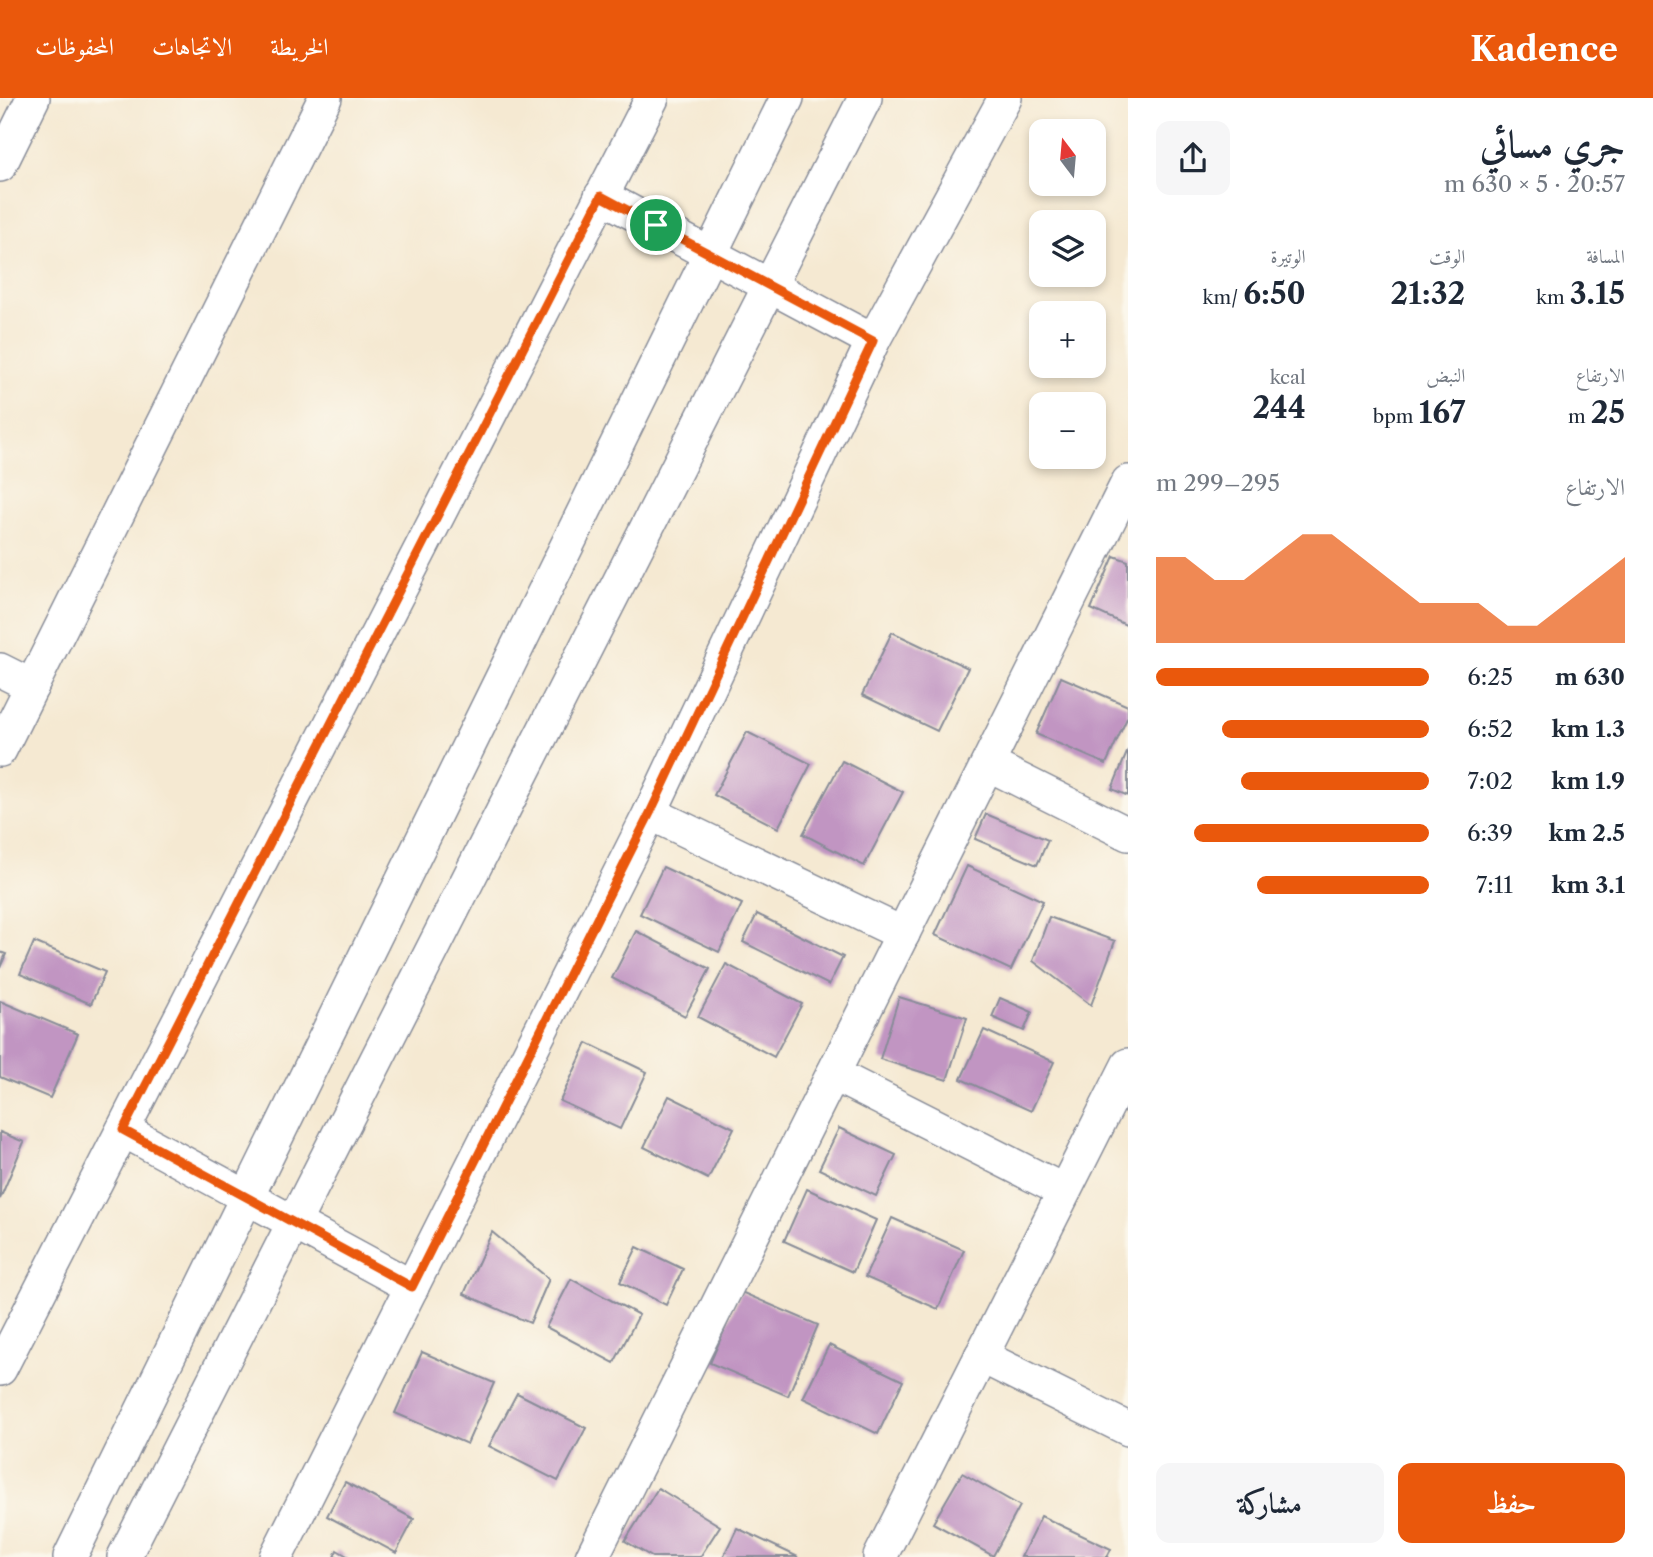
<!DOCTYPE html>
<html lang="ar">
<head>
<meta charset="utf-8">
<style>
  body { margin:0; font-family:"Libre Caslon Text",Amiri,serif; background:#f6f6f7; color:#1f2937; direction:rtl; height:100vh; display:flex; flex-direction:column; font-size:26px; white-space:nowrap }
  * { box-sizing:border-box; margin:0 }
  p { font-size:23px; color:#747a83 }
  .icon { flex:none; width:38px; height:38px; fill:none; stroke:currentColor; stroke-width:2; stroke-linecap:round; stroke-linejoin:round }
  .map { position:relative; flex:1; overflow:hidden; direction:ltr }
  .sheet { display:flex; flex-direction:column; background:#fff; width:525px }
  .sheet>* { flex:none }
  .needle { width:46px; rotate:344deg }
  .tools { position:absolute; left:1029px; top:21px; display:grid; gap:14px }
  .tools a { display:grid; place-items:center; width:77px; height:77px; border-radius:14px; background:#fff; box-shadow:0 4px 10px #0003; font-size:35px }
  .pin { position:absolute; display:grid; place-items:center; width:60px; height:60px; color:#fff; margin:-30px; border:4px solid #fff; border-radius:50%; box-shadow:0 2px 7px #0007 }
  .round { display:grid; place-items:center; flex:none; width:74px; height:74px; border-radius:14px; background:#f6f6f7 }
  .summary { display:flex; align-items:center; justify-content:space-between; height:119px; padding:0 28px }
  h1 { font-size:38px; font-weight:700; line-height:52px }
  .metrics { display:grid; grid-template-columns:repeat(3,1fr); gap:10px; height:119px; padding:7px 28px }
  .metrics div { display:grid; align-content:center }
  .metrics b { font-size:30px; font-weight:700 }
  .metrics small { font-size:19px; font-weight:400 }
  .metrics p { font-size:19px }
  .chart { height:196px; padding:14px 28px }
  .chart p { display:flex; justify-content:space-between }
  .chart svg { width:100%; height:126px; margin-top:7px; fill:#ea580c; opacity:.7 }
  .primary-button { display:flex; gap:14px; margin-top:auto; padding:14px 28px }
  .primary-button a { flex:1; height:80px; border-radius:14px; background:#ea580c; color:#fff; font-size:28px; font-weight:700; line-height:80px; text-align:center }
  .primary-button a+a { background:#f6f6f7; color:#1f2937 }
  ul { padding:0 28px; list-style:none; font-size:23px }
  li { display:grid; grid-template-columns:112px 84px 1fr; align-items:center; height:52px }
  li i { height:18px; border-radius:9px; background:#ea580c }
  header { display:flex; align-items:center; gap:42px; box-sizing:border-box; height:98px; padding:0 35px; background:#ea580c; color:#fff }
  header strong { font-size:33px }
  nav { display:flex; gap:38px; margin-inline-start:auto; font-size:24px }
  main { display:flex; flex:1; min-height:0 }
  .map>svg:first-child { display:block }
  .building { fill:#c195c2 }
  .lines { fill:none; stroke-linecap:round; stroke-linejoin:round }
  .minor-casing { stroke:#888c98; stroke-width:36 }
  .minor { stroke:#fff; stroke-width:33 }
  .route-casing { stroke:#fff; stroke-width:14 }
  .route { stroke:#ea580c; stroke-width:9 }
</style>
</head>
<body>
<header>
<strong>Kadence</strong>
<nav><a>الخريطة</a><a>الاتجاهات</a><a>المحفوظات</a></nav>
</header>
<main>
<section class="sheet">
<div class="summary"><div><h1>جري مسائي</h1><p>20:57 · 5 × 630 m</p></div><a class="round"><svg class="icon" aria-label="share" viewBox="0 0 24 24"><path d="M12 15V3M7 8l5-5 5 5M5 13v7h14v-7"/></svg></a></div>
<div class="metrics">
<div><p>المسافة</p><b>3.15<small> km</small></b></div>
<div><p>الوقت</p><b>21:32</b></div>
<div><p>الوتيرة</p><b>6:50<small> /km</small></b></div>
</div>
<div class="metrics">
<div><p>الارتفاع</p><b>25<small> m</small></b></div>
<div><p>النبض</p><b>167<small> bpm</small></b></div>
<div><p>kcal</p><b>244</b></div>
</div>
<div class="chart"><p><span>الارتفاع</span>295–299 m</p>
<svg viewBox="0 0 160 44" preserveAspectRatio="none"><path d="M0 44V14L10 14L20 22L30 22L40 14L50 6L60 6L70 14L80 22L90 30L100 30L110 30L120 38L130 38L140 30L150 22L160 14V44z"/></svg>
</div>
<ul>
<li><b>630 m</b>6:25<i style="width:100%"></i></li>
<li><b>1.3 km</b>6:52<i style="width:76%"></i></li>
<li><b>1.9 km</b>7:02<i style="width:69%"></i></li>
<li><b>2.5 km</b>6:39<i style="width:86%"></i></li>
<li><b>3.1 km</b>7:11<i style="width:63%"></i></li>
</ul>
<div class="primary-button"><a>حفظ</a><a>مشاركة</a></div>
</section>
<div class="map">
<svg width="1128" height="1459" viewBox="0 0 1128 1459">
  <rect width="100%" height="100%" fill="#fbf7ec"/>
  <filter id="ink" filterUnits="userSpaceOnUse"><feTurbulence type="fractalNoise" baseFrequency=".0143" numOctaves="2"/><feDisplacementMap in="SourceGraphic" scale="14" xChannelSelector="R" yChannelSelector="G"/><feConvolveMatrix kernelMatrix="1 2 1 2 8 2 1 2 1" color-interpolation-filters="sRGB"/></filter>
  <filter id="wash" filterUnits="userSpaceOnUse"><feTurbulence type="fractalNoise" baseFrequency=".00686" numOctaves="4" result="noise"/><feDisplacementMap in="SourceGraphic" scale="28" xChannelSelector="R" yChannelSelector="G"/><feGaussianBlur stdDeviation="1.57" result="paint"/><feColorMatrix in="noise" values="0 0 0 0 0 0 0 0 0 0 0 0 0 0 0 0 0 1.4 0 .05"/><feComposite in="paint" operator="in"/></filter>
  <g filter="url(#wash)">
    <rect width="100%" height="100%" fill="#f5e9d2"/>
    <g id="blocks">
      <g class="building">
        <path d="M 1114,458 L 1128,463 L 1128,528 L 1091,511 Z"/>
        <path d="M 892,534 L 968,570 L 937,633 L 862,597 Z"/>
        <path d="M 1061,579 L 1128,608 L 1128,618 L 1106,666 L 1036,636 Z"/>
        <path d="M 747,634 L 811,666 L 778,730 L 714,697 Z"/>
        <path d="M 1128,652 L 1128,698 L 1112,691 Z"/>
        <path d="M 842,663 L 903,694 L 864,768 L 803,736 Z"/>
        <path d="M 986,716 L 1048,742 L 1037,767 L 975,741 Z"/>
        <path d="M 967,768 L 1043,803 L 1011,872 L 935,837 Z"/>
        <path d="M 663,769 L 742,806 L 719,854 L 640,816 Z"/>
        <path d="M 757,816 L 843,859 L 829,887 L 743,844 Z"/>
        <path d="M 1049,819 L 1115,843 L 1091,907 L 1033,863 Z"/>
        <path d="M 636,833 L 710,871 L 685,918 L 612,880 Z"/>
        <path d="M 34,844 L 105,874 L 91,906 L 20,876 Z"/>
        <path d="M 0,854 L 6,856 L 0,870 Z"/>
        <path d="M 726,866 L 802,906 L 774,959 L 698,919 Z"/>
        <path d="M 899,899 L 967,920 L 947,982 L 880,961 Z"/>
        <path d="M 1000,900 L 1032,914 L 1024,933 L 992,919 Z"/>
        <path d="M 0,903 L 78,936 L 50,1000 L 0,979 Z"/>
        <path d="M 984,932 L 1054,964 L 1031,1013 L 961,981 Z"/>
        <path d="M 587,945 L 647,974 L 620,1031 L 560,1003 Z"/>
        <path d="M 669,998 L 734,1030 L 708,1081 L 644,1049 Z"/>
        <path d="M 839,1030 L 896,1057 L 876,1098 L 819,1071 Z"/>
        <path d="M 0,1034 L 24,1044 L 0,1101 Z"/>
        <path d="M 807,1091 L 876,1122 L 853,1174 L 784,1143 Z"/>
        <path d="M 892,1120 L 964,1152 L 938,1211 L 865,1179 Z"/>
        <path d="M 492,1134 L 549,1181 L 530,1225 L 464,1196 Z"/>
        <path d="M 637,1149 L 683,1171 L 666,1207 L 620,1184 Z"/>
        <path d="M 571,1181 L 639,1217 L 614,1265 L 546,1229 Z"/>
        <path d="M 741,1194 L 818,1227 L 788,1298 L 710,1265 Z"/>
        <path d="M 829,1247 L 903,1283 L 878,1336 L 803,1300 Z"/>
        <path d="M 422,1254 L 494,1285 L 467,1346 L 395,1315 Z"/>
        <path d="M 517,1295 L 586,1330 L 558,1383 L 489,1348 Z"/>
        <path d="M 962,1375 L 1020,1408 L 993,1458 L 933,1425 Z"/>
        <path d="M 345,1384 L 414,1421 L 396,1455 L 327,1418 Z"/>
        <path d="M 658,1390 L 720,1428 L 700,1459 L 652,1459 L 625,1443 Z"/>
        <path d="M 1041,1418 L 1111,1451 L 1107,1459 L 1021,1459 Z"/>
        <path d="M 737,1430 L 798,1459 L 723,1459 Z"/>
        <path d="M 337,1452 L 349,1459 L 334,1459 Z"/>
      </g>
    </g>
  </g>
  <g filter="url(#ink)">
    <use href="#blocks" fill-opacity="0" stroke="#888c98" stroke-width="2"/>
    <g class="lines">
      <defs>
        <g id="minor">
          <path d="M 0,67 L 33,0"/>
          <path d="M 601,98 L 873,243"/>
          <path d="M 0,572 L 32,588"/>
          <path d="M 0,652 L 325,0"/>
          <path d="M 988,666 L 1128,736"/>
          <path d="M 650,715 L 903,836"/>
          <path d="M 833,976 L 1064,1093"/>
          <path d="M 123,1032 L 412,1189"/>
          <path d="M 981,1258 L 1128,1331"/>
          <path d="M 0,1271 L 652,0"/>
          <path d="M 70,1459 L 787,0"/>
          <path d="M 124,1459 L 865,0"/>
          <path d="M 276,1459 L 650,715 L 873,243 L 1005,0"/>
          <path d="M 592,1459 L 1128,384"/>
          <path d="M 880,1459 L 1128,967"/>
        </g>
      </defs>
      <use href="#minor" class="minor-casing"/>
      <use href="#minor" class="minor"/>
    </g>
  </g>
  <g class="lines" filter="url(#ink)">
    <defs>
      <path id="route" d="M 601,98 L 873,243 L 650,715 L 412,1189 L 123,1032 Z"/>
    </defs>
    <use href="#route" class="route-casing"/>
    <use href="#route" class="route"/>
  </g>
</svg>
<div class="tools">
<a><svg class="needle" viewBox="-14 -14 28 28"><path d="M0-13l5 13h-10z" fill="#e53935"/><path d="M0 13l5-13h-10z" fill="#747a83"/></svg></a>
<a><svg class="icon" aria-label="layers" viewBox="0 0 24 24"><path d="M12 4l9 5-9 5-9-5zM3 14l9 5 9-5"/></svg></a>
<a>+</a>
<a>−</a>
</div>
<div class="pin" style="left:656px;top:127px;background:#1e9e55"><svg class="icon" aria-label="arrive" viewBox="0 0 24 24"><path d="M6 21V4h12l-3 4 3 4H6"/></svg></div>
</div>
</main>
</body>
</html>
